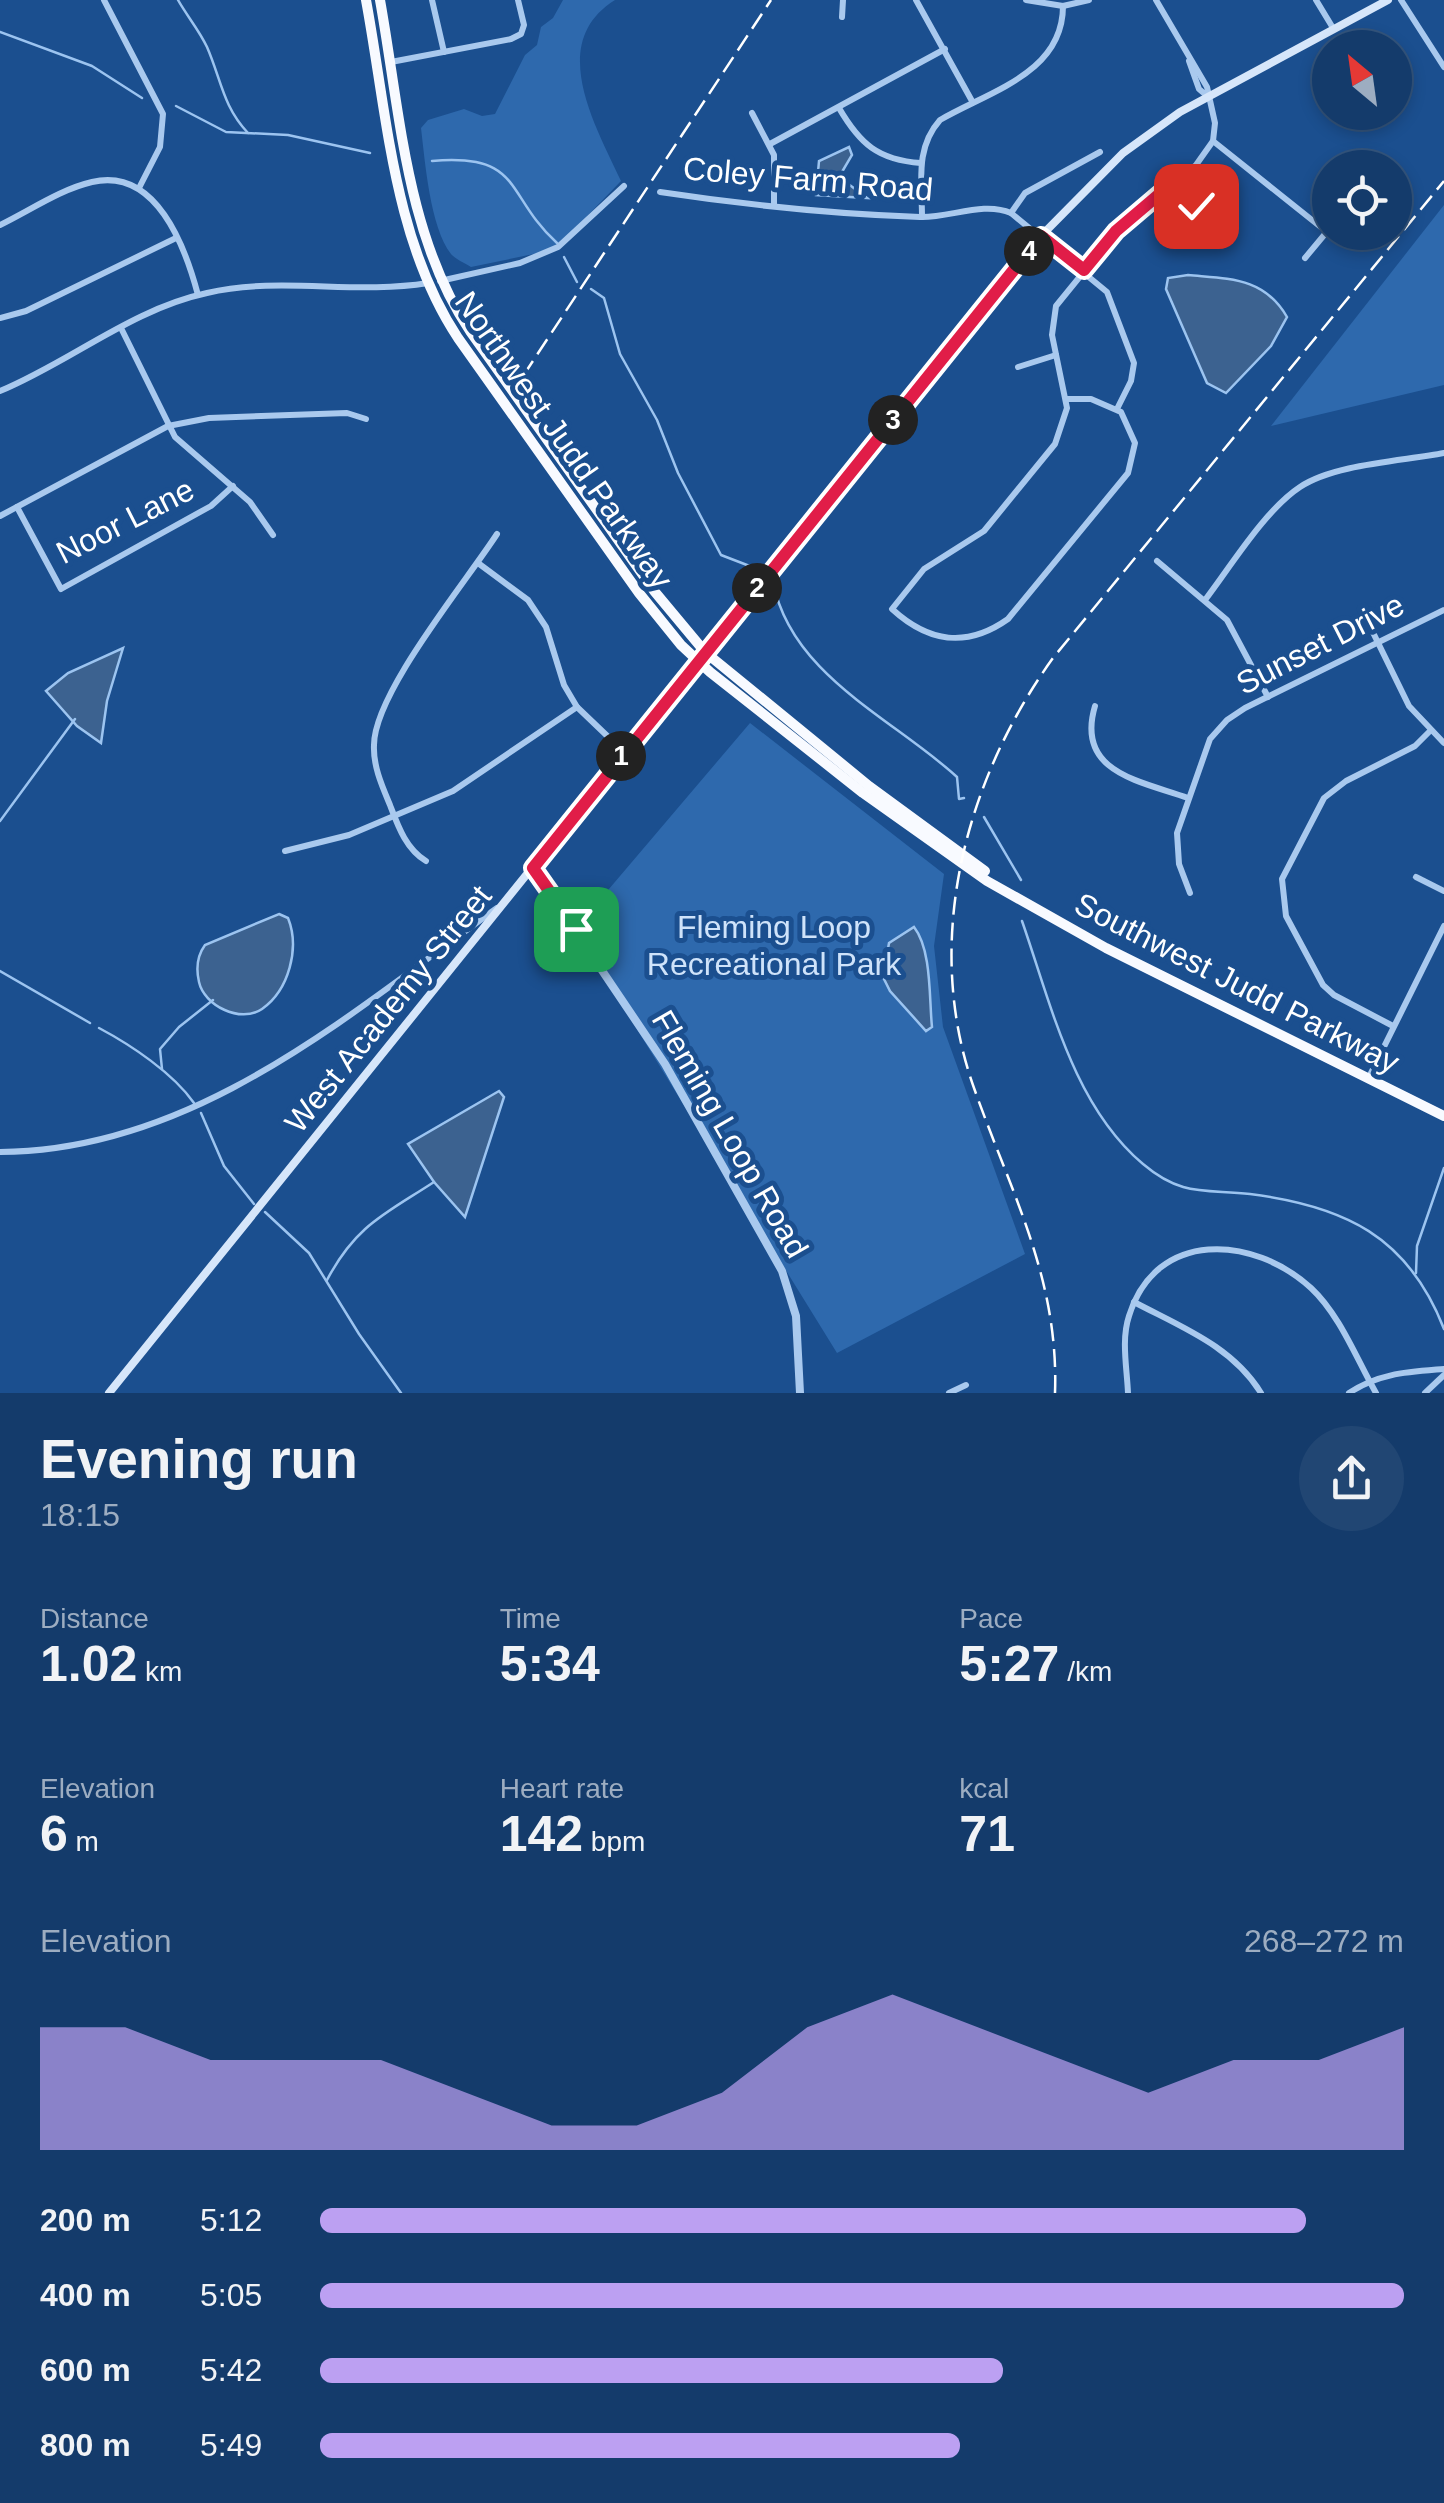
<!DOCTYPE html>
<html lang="en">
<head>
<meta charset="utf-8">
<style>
  body { margin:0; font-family:Arial,sans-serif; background:#214673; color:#f1f3f6; height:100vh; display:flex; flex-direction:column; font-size:38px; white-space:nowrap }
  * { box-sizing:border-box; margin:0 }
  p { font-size:32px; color:#9dadc1 }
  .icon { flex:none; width:55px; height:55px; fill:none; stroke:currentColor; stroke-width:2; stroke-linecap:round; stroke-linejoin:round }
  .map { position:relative; height:1393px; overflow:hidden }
  .panel { display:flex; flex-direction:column; background:#143b6b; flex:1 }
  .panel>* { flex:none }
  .needle { width:65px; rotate:331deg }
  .buttons { position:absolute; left:1312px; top:30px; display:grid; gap:20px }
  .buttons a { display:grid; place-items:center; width:100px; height:100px; border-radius:50%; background:#143b6b; box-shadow:0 5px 15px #0003,0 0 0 2px #33557e; font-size:50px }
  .pin { position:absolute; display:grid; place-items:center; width:85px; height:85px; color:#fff; margin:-42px; border-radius:20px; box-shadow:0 5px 15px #0006 }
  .km { position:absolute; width:50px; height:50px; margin:-25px; border-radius:50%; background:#222; color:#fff; font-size:28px; line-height:50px; text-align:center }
  .round { display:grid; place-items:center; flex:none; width:105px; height:105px; border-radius:52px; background:#214673 }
  .overview { display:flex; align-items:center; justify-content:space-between; height:170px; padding:0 40px }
  h1 { font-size:55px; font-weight:600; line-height:75px }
  .stats { display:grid; grid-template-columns:repeat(3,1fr); gap:15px; height:170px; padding:10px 40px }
  .stats div { display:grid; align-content:center }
  .stats b { font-size:50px; font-weight:600 }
  .stats small { font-size:28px; font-weight:400 }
  .stats p { font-size:28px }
  .chart { height:280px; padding:20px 40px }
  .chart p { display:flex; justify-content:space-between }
  .chart svg { width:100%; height:180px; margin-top:10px; fill:#bca0f2; opacity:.7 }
  ul { padding:0 40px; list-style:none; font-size:32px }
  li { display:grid; grid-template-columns:160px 120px 1fr; align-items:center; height:75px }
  li i { height:25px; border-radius:12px; background:#bca0f2 }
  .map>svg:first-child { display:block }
  .green { fill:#2e69ad }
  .water { fill:#3c6290; stroke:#9cc4f0; stroke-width:2.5 }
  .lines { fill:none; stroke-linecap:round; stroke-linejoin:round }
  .stream { stroke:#9cc4f0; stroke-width:2.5 }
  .minor { stroke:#a9c9ee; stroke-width:6 }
  .tertiary { stroke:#a9c9ee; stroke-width:8 }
  .secondary { stroke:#d6e6fa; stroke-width:8 }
  .trunk { stroke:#f8faff; stroke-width:10 }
  .rail { stroke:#fff; stroke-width:2.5; stroke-dasharray:18 8; stroke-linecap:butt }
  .route-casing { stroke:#fff; stroke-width:20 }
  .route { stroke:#e11d48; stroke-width:12 }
  .labels { text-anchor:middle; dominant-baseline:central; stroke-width:10; stroke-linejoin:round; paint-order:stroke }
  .street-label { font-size:32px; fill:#fff; stroke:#1b4f8f }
  .park-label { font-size:32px; fill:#cfe3fa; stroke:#1b4f8f }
</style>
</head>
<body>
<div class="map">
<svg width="1444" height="1393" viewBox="0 0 1444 1393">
  <rect width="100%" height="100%" fill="#1b4f8f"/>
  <g class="green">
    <path d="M 563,0 L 615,0 C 546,43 596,126 621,181 L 566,238 L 548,251 L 471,267 C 465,263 455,259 451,254 C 430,227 425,161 421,128 L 428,120 L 464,109 L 482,116 L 495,114 L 525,55 L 537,45 L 541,27 L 553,18 Z"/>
    <path d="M 1444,205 L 1444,385 L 1271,426 Z"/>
    <path d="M 750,723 L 944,874 L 934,946 L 943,1027 L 1025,1254 L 837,1353 L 575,929 Z"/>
  </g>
  <g class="water">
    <path d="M 849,147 L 852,155 L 839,177 L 867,198 L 816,195 L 819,161 Z"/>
    <path d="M 1188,275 C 1229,279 1264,277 1287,317 L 1271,346 L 1226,393 L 1207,383 L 1166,289 L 1168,278 Z"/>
    <path d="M 123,648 L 107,701 L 101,743 L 77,726 L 46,691 L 68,673 Z"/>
    <path d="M 279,914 L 288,918 C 300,948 289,990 262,1009 C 240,1024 204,1005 199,982 C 196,969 197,956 205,945 Z"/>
    <path d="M 914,927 C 932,950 929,999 932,1027 L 926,1031 L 890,991 L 883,977 L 889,943 Z"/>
    <path d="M 499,1091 L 504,1097 L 465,1217 L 434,1182 L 408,1144 Z"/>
  </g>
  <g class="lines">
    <g class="stream">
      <path d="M 178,0 C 187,16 199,30 207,47 C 221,79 223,107 248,133"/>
      <path d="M 0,32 L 92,66 L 142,98"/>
      <path d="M 176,106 L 226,132 L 288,135 L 370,153"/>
      <path d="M 432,161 C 524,153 504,195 557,243"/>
      <path d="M 564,257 L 577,282"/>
      <path d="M 591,289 L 604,298 L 620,354 L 657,420 L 678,473 L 721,555 L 760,570"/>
      <path d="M 773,581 C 790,675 894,719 957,777 L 959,799 L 964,798"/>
      <path d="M 984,817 L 1021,880"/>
      <path d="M 0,821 L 75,719"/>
      <path d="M 1022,921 C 1051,1004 1073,1105 1143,1164 C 1182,1197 1205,1189 1250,1194 C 1344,1206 1408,1236 1444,1329"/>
      <path d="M 0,971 L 90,1023"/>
      <path d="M 99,1028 C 131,1045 173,1073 194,1103"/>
      <path d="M 162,1069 L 160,1049 L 179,1027 L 213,1000"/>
      <path d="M 201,1113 L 224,1166 L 254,1204"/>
      <path d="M 265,1212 L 309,1253 L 359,1334 L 401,1393"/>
      <path d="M 1416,1273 L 1417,1246 L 1444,1168"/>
      <path d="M 327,1280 C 356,1225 385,1214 434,1182"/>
    </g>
    <g class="minor">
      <path d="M 104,0 L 163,114 L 160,147 L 139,188"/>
      <path d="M 432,0 L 444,52"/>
      <path d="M 916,0 L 972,101"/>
      <path d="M 1026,0 L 1063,6 L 1089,0"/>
      <path d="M 1316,0 L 1333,28"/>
      <path d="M 1401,0 L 1444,67"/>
      <path d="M 842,17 L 843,0"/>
      <path d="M 1189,61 L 1199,89 L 1206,95"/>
      <path d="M 391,62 L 511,39 L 521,34 L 524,25 L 518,0"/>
      <path d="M 839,108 C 860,144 878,160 921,163"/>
      <path d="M 752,113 L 774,155 L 774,206"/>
      <path d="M 1213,141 L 1327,232"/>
      <path d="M 770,144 L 945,49"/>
      <path d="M 1176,180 L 1209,218"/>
      <path d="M 660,192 C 746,205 833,214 920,217 C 950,218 983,201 1011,213 L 1107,292 L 1134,363 L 1131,381 L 1117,409"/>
      <path d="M 1011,213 L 1025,193 L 1100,152"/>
      <path d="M 922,217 C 922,182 915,148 940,120 C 990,91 1063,73 1063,6"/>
      <path d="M 0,225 C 29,211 61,189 92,182 C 156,167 185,246 198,295"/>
      <path d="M 1305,258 L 1330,228"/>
      <path d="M 440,281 L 520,263 L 558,247 L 624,186"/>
      <path d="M 0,318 L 26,311 L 176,238"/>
      <path d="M 121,328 L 175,437 L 250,502 L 273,535"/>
      <path d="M 1018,367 L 1056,355"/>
      <path d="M 0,391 C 70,362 132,309 207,293 C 279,276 354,295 428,283"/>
      <path d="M 1067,399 L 1091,399 L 1121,412 L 1135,443 L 1128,473 L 1008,619 C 967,648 929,643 892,609 L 924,569 L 984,531 L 1055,444 L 1067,408 L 1052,335 L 1056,306 L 1117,231 L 1196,165 L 1213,141 L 1215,123 L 1207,87 L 1156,0"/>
      <path d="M 17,507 L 61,589 L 211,506 L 233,486"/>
      <path d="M 0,516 L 168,426 L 209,418 L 347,413 L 366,419"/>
      <path d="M 1157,561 L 1227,620 L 1268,697"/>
      <path d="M 478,563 L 528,600 L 546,627 L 564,685 L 577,707 L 624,752"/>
      <path d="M 1205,600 C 1231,566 1265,510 1300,487 C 1334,464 1403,461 1444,453"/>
      <path d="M 1362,610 L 1409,706 L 1444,743"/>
      <path d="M 1095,706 C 1075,773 1141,781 1188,798"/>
      <path d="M 285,851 L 349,835 L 453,791 L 577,707"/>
      <path d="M 426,861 C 406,849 398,826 390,805 C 382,786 373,766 374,745 C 374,693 466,582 497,534"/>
      <path d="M 1416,877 L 1444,891"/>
      <path d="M 1190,893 L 1179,864 L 1177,833 L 1210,739 L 1227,720 L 1245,708 L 1444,610"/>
      <path d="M 1393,1026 L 1334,995 L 1323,985 L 1286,916 L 1282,879 L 1324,798 L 1346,781 L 1415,746 L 1431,730"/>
      <path d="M 1368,1079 L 1444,926"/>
      <path d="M 0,1152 C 194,1151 348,1015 497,908"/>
      <path d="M 1134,1302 C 1181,1327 1232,1346 1261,1393"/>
      <path d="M 949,1393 L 966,1385"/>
      <path d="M 1128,1393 C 1127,1368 1121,1340 1129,1316 C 1156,1229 1253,1235 1311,1288 C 1340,1315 1357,1360 1376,1393"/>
      <path d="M 1349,1393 C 1379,1373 1408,1372 1444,1369"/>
      <path d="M 1425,1393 L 1444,1375"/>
    </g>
    <path class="tertiary" d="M 533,868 L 665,1064 L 782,1271 L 796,1316 L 800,1393"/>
    <path class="secondary" d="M 109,1393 L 1041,236 L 1123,153 L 1180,112 L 1388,0"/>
    <g class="trunk">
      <path d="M 366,0 C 387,113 393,240 458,338 L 639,593 L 681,645 L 710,672 L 863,793 L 987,881 L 1106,948 L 1444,1116"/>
      <path d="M 380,0 C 400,111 406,236 470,331 L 655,592 L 705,652 L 869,786 L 985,871"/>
    </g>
    <g class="rail">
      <path d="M 523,376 L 771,0"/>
      <path d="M 1055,1393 C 1059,1278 1011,1193 974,1088 C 922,942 965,780 1053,658 L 1444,181"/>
    </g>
  </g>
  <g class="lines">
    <defs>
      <path id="route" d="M 576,929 L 533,868 L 1041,236 L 1084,270 L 1116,231 L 1176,180 L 1196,206"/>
    </defs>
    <use href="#route" class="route-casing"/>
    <use href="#route" class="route"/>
  </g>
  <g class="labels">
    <g class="street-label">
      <text transform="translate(808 179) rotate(5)">Coley Farm Road</text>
      <text transform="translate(564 440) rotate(55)">Northwest Judd Parkway</text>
      <text transform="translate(125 521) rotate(-27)">Noor Lane</text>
      <text transform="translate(1320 644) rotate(-27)">Sunset Drive</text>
      <text transform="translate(1237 983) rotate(27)">Southwest Judd Parkway</text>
      <text transform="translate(388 1009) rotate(-51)">West Academy Street</text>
      <text transform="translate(730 1134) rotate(60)">Fleming Loop Road</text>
    </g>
    <g class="park-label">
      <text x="774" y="927">Fleming Loop<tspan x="774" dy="37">Recreational Park</tspan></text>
    </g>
  </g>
</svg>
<div class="buttons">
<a><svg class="needle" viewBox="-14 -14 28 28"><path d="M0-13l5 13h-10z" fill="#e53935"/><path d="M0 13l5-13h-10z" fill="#9dadc1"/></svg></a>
<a><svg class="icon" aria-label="locate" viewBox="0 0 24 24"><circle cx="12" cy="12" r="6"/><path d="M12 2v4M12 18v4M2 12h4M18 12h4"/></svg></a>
</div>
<div class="pin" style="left:576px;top:929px;background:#1e9e55"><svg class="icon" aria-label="arrive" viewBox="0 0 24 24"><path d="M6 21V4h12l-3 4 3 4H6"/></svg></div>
<div class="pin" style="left:1196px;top:206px;background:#d93025"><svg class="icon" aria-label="check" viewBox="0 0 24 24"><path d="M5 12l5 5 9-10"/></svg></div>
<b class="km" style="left:621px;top:756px">1</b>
<b class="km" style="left:757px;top:588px">2</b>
<b class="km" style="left:893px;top:420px">3</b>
<b class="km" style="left:1029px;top:251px">4</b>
</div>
<section class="panel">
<div class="overview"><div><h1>Evening run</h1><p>18:15</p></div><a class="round"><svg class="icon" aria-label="share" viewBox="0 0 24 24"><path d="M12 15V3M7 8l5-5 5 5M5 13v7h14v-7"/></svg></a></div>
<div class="stats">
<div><p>Distance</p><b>1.02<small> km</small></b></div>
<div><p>Time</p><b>5:34</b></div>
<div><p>Pace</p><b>5:27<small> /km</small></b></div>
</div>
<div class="stats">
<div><p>Elevation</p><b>6<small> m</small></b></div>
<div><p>Heart rate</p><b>142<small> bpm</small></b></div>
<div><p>kcal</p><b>71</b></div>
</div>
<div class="chart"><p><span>Elevation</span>268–272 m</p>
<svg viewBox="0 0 160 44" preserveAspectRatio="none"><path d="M0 44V14L10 14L20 22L30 22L40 22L50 30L60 38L70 38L80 30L90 14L100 6L110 14L120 22L130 30L140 22L150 22L160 14V44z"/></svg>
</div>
<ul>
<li><b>200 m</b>5:12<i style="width:91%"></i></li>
<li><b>400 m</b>5:05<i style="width:100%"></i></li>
<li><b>600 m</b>5:42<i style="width:63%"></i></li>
<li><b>800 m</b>5:49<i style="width:59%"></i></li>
</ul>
</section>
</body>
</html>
